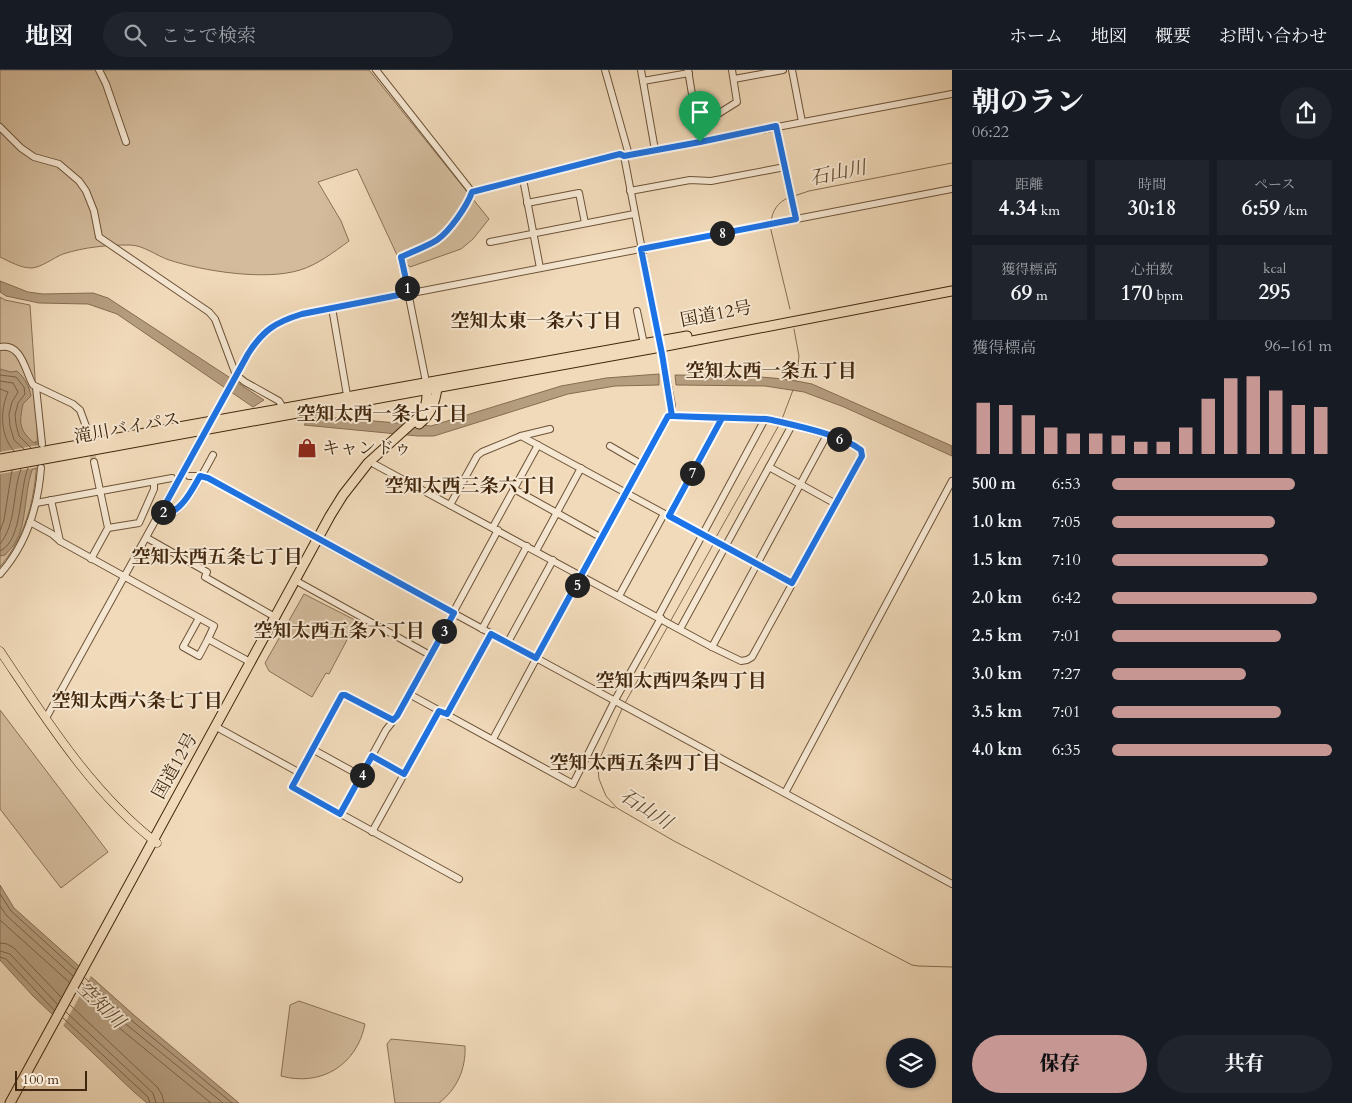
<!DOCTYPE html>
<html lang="ja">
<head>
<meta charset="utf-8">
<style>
  body { margin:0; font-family:Cardo,"Noto Serif JP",serif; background:#20242c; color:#f1f3f6; height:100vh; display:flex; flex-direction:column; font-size:19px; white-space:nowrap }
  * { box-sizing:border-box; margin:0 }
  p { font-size:16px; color:#9ea1a6 }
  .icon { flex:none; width:28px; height:28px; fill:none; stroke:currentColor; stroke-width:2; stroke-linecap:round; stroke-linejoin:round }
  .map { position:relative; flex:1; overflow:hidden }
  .details { display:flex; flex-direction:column; background:#171b24; width:400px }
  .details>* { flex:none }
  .controls { position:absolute; left:886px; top:968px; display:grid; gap:10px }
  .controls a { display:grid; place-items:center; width:50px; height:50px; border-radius:50%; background:#171b24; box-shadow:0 1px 4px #0004; font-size:25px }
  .scale { position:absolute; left:15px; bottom:12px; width:72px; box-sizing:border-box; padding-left:5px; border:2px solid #40260c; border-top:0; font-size:14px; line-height:18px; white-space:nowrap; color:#40260c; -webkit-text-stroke:4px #f6e7d2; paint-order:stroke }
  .pin { position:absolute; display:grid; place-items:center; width:42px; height:42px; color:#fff; margin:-51px -21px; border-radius:50% 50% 50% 0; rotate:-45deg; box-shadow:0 0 5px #0007 }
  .pin .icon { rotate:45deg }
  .km { position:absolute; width:25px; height:25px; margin:-12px; border-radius:50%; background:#222; color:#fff; font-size:14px; line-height:25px; text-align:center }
  .round { display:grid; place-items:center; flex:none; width:52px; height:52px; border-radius:26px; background:#20242c }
  .headline { display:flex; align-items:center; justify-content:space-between; height:85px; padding:0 20px }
  h1 { font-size:28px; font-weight:800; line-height:38px }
  .stats { display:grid; grid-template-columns:repeat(3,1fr); gap:8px; height:85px; padding:5px 20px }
  .stats div { display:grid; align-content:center; border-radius:0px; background:#20242c; text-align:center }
  .stats b { font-size:21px; font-weight:800 }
  .stats small { font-size:14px; font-weight:400 }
  .stats p { font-size:14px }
  .chart { height:140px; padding:10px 20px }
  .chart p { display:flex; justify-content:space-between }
  .chart svg { width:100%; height:90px; margin-top:5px; stroke:#c59692; stroke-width:6 }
  .action { display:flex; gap:10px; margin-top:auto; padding:10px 20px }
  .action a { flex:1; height:58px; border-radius:30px; background:#c59692; color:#111; font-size:20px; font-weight:800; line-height:58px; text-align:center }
  .action a+a { background:#20242c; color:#f1f3f6 }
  ul { padding:0 20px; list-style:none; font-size:16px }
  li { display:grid; grid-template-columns:80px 60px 1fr; align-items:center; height:38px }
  li i { height:12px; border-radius:6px; background:#c59692 }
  header { display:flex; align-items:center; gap:30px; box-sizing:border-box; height:70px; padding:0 25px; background:#171b24; border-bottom:1px solid #363941 }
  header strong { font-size:24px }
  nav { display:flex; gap:28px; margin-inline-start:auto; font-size:18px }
  .search { width:350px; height:45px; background:#20242c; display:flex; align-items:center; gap:12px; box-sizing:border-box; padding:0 18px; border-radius:28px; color:#9ea1a6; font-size:19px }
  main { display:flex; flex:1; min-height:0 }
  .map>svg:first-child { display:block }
  .green { fill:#d3bb9c; stroke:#8a7054 }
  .water { fill:#b59d7f; stroke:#866d51 }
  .pier { fill:#f1daba }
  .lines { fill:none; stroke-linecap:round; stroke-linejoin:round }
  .shore { stroke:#7a6246; stroke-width:1 }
  .stream { stroke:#866d51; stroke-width:1 }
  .minor-tunnel { stroke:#ceb697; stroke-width:6; stroke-dasharray:6 3; stroke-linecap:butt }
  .minor-casing { stroke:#6c5338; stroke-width:8 }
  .major-casing { stroke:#40260c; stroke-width:9 }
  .highway-casing { stroke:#40260c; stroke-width:11 }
  .minor { stroke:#f6e7d2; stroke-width:6 }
  .major { stroke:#f1daba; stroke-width:8 }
  .highway { stroke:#f1daba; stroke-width:9 }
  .route-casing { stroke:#fff; stroke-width:10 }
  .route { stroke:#1a73e8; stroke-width:6 }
  .labels { text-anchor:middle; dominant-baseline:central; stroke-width:4; stroke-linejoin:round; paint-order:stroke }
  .street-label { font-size:18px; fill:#40260c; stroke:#f6e7d2 }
  .poi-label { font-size:18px; fill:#40260c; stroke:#f6e7d2; text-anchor:start }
  .water-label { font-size:19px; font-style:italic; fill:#634a2e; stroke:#f6e7d2 }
  .neighbourhood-label { font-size:19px; font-weight:bold; fill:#40260c; stroke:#f6e7d2 }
</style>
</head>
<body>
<header>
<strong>地図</strong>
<div class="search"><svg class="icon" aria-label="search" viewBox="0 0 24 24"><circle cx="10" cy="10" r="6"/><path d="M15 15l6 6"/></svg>ここで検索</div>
<nav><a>ホーム</a><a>地図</a><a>概要</a><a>お問い合わせ</a></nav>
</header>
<main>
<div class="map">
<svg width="952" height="1033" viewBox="0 0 952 1033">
  <rect width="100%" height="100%" fill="#f1daba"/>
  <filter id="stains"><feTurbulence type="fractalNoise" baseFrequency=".004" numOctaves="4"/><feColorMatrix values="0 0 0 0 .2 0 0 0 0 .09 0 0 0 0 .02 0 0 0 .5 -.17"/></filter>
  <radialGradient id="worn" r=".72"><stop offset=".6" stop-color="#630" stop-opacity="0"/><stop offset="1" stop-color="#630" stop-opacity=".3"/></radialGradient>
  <g class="green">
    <path d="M 0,0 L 369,0 L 489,149 L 473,169 L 461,179 L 410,197 L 397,185 L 357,99 L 318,112 L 341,151 L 349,171 C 334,182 317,195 300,200 C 265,211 203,201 169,190 C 157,186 143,175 130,175 C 107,175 85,177 63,184 C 53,188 42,197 32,198 C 20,198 11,192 0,187 Z"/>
    <path d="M 0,227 L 5,230 L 30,235 C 32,267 35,299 36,330 C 39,390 40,449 0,497 Z"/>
    <path d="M 304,524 L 357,551 L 329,604 L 326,603 L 312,627 L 269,601 L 265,593 Z"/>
    <path d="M 0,640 L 108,782 L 61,818 L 0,739 Z"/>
    <path d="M 299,931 L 365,954 C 357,995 321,1017 281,1006 L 290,935 Z"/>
    <path d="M 391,969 L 465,976 C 466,999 457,1019 439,1033 L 395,1033 L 387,974 Z"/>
  </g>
  <g class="water">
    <path d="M 0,211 L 28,222 L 43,224 L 93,223 L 108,228 L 264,330 L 253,337 L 117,244 L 88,234 L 39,233 L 6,226 L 0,222 Z"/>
    <path d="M 0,299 L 11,302 L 17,301 C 25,308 29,316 31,326 L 23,334 C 19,353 19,360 34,373 L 36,371 L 36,398 L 32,400 C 24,423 27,454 15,473 C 13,477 8,481 5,485 L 0,486 Z"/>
    <path d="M 659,304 L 659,315 L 615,316 L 568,324 L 434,366 L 418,366 L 304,355 L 309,348 L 340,348 L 431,356 L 561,316 L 606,308 Z"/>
    <path d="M 675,305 C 721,306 767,304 812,314 L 952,376 L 952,386 L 844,337 L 804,322 L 765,316 L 676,315 Z"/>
    <path d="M 0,815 L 14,838 L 135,946 L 239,1033 L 147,1033 L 134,1022 L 33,926 L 0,890 Z"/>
  </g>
  <g class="pier">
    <path d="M 39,375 L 39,397 L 0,404 L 0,382 Z"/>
    <path d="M 80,893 L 92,904 L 62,958 L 51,947 Z"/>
  </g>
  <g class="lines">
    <g class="shore">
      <path d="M 0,305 L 16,307 L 24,317 L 25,324 L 18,333 L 15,345 L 16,354 L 19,366 L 31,378"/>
      <path d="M 0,311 L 13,313 L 18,322 L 12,332 L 9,344 L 10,356 L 14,370 L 24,379"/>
      <path d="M 0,319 L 8,322 C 0,340 0,366 14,381"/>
      <path d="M 0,461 L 4,450 L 12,400"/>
      <path d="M 0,474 C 17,453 12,423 21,399"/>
      <path d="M 0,481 C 23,471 19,419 28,398"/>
      <path d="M 0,824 L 11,841 L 76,900"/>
      <path d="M 0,836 L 7,846 L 73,906"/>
      <path d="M 0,850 L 69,912"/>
      <path d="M 0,873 L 7,874 L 14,878 L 61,927"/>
      <path d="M 0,881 L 10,884 L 57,934"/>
      <path d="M 0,887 L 6,889 L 54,940"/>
      <path d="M 85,908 L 131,950 L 232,1033"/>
      <path d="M 82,913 L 127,955 L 223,1033"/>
      <path d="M 78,920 L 123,961 L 211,1033"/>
      <path d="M 70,935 L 158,1018 L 162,1025 L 164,1033"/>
      <path d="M 66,942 L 153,1023 L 156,1033"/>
      <path d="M 63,948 L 148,1027 L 150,1033"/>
    </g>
    <g class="stream">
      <path d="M 794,126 L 809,121 L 952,93"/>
      <path d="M 771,152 C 772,141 778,132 788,128"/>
      <path d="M 770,156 L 790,239"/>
      <path d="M 794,259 L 799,286 L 796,311"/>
      <path d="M 782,349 L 793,320"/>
      <path d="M 715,469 L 779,355"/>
      <path d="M 670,552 L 714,473"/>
      <path d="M 625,633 L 668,556"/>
      <path d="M 622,639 L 600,688 L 598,699 L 599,709 L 606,726 L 617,738 L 674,771 L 912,895 L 918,896 L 952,897"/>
      <path d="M 580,720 L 611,737 L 615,738"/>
    </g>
    <path class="minor-tunnel" d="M 87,359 L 94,392"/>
    <defs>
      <g id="minor">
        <path d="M 99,0 L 106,14 L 126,72"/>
        <path d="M 376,0 L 472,122"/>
        <path d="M 605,0 L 629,85"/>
        <path d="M 641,0 L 655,80"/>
        <path d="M 688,0 L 700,72"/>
        <path d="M 792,0 L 802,52"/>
        <path d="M 734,9 L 783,0"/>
        <path d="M 643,11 L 689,3"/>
        <path d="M 776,56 L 796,149"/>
        <path d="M 0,57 L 21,78 L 34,87 L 59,94 L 79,111 L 86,121 L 94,141 L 99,167 L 209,242 L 215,249 L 236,305 L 245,312 L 279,331 L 283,338"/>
        <path d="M 697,57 L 737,32 L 732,0"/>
        <path d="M 624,86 L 672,336 L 672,346"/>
        <path d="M 523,109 L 540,198"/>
        <path d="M 630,121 L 690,110 L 711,111 L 785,97"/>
        <path d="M 472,122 L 620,84 L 624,86 L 629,85 L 952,24"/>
        <path d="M 527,133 L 579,123 L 585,153"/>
        <path d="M 490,172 L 634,144"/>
        <path d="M 332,238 L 348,331"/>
        <path d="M 637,241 L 644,274"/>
        <path d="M 0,277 C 22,273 25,301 33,315 L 73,334 L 80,340 L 87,359"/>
        <path d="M 426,312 L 401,187 C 413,181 426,177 437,170 C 450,161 467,136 472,122"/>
        <path d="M 36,317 L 42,374"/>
        <path d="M 521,366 L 792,513"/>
        <path d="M 610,376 L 641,394"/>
        <path d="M 374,394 L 712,577 L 741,591 L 747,590 L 752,587 L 862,387 L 861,380 L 856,376 L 827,365 L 772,350 L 669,346 C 609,453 551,561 493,669"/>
        <path d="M 769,397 L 836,434"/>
        <path d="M 189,406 L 200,406 L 208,408 L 317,469 L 952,814"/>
        <path d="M 514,419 L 602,468"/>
        <path d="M 51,430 L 60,471 L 214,556 L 208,569 L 250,592"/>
        <path d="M 36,433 L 172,408"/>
        <path d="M 450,435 L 477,386 L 482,382 L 521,366 L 550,359"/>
        <path d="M 161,442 C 165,443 169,444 172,443 C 187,436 205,399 213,385"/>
        <path d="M 669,446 L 722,348"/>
        <path d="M 30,452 L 52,464 L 60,471"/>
        <path d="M 493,457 L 538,375"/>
        <path d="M 108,458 L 139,453 L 154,419 L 154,412"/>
        <path d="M 147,468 L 207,502 L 205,507 L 275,547"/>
        <path d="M 536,481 L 581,398"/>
        <path d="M 91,489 L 108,458 L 94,392"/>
        <path d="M 0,504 C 26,475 38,436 41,398"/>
        <path d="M 300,513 L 430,585"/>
        <path d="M 619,526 L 664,444"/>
        <path d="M 658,547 L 765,349"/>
        <path d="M 199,548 L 183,577 L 199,586 L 208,569"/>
        <path d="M 482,559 L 527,476"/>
        <path d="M 680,559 L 792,355"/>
        <path d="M 508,572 L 553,490"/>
        <path d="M 712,577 L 827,365"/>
        <path d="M 409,624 L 573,714 L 615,630 L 661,548"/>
        <path d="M 447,644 L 491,563"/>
        <path d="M 46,648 L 248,283 C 263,260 276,252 303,244 L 952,119"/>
        <path d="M 393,650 L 345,625 L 342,625 L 292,717 L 459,809"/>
        <path d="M 220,659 L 300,703"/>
        <path d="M 312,679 L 361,706"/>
        <path d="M 372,686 L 404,704"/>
        <path d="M 785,723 L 952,411"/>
        <path d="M 340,744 L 386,660 L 397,646 L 498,460"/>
        <path d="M 372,762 L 439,641"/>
      </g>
      <path id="major" d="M 0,581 C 46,649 92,723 157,773"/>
      <g id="highway">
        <path d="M 419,354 C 431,344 435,333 437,318"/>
        <path d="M 0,389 L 687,266"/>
        <path d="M 0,397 L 661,277 L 952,221"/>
        <path d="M 10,1033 L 330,446 L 343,425 L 368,393 L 422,344 C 427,335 428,325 426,315"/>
      </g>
    </defs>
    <use href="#minor" class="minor-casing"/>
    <use href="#major" class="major-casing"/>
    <use href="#highway" class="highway-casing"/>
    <use href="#minor" class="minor"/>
    <use href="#major" class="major"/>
    <use href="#highway" class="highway"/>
  </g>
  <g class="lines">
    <defs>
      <path id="route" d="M 700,72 L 624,86 L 620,84 L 472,122 C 467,136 450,161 437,170 C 426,177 413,181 401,187 L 409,223 L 302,244 C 276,252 263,260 248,284 L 161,442 C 178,449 193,418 200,406 L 208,408 L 454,543 L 397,646 L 393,650 L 345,625 L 342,625 L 292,717 L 340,744 L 372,686 L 404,704 L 439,641 L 447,644 L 491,564 L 536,588 L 668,346 L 672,346 L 766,349 L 772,350 C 797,356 842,365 861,380 L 862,386 L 792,513 L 669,446 L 722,348 L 672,346 L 662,284 L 641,179 L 796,149 L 776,56 L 700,72"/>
    </defs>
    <use href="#route" class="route-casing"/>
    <use href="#route" class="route"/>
  </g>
  <defs>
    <symbol id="shop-bare" viewBox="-9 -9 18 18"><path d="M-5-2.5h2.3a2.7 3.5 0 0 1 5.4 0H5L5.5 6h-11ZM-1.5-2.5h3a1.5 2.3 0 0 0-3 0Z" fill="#8f2418" stroke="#f6e7d2" stroke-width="2.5" paint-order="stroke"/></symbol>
  </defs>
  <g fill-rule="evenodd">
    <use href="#shop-bare" x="293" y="364" width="28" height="28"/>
  </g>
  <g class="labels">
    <g class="street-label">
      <text transform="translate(716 244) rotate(-11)">国道12号</text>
      <text transform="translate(127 358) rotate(-10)">滝川バイパス</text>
      <text transform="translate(175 696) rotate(-61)">国道12号</text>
    </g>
    <g class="poi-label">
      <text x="322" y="378">キャンドゥ</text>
    </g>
    <g class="water-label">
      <text transform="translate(838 103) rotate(-12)">石山川</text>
      <text transform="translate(646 739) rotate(33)">石山川</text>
      <text transform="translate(101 935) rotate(44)">空知川</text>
    </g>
    <g class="neighbourhood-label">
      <text x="536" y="251">空知太東一条六丁目</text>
      <text x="771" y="301">空知太西一条五丁目</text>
      <text x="382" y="344">空知太西一条七丁目</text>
      <text x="470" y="416">空知太西三条六丁目</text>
      <text x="217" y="487">空知太西五条七丁目</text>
      <text x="339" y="561">空知太西五条六丁目</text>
      <text x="681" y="611">空知太西四条四丁目</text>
      <text x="137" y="631">空知太西六条七丁目</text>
      <text x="635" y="693">空知太西五条四丁目</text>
    </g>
  </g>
  <rect width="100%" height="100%" filter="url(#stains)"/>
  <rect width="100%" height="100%" fill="url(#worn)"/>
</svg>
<div class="controls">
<a><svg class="icon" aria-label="layers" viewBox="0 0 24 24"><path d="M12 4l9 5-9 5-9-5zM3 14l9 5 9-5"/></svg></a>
</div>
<div class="scale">100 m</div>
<div class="pin" style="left:700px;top:72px;background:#1e9e55"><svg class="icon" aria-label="arrive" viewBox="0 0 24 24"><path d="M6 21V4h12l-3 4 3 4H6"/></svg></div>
<b class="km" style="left:407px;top:218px">1</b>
<b class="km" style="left:163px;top:442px">2</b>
<b class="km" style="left:444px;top:561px">3</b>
<b class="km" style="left:362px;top:705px">4</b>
<b class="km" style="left:577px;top:515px">5</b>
<b class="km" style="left:839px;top:369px">6</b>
<b class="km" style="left:692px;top:403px">7</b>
<b class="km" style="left:722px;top:163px">8</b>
</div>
<section class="details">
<div class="headline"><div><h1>朝のラン</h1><p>06:22</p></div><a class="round"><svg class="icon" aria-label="share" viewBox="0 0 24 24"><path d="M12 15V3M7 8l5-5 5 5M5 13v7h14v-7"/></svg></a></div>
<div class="stats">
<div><p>距離</p><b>4.34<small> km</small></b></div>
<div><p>時間</p><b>30:18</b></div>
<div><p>ペース</p><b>6:59<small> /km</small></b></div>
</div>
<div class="stats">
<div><p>獲得標高</p><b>69<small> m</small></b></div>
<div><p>心拍数</p><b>170<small> bpm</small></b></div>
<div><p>kcal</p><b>295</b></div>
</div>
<div class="chart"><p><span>獲得標高</span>96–161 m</p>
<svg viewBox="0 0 160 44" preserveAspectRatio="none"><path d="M5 44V19M15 44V20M25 44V25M35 44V31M45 44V34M55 44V34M65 44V35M75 44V38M85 44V38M95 44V31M105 44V17M115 44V7M125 44V6M135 44V13M145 44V20M155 44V21"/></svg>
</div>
<ul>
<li><b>500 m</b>6:53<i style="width:83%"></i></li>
<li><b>1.0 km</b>7:05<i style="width:74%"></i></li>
<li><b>1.5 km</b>7:10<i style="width:71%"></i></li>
<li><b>2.0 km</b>6:42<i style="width:93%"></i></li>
<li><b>2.5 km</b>7:01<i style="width:77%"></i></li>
<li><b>3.0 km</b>7:27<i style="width:61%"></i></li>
<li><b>3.5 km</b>7:01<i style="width:77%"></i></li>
<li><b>4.0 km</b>6:35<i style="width:100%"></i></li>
</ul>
<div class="action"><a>保存</a><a>共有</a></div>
</section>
</main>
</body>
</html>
